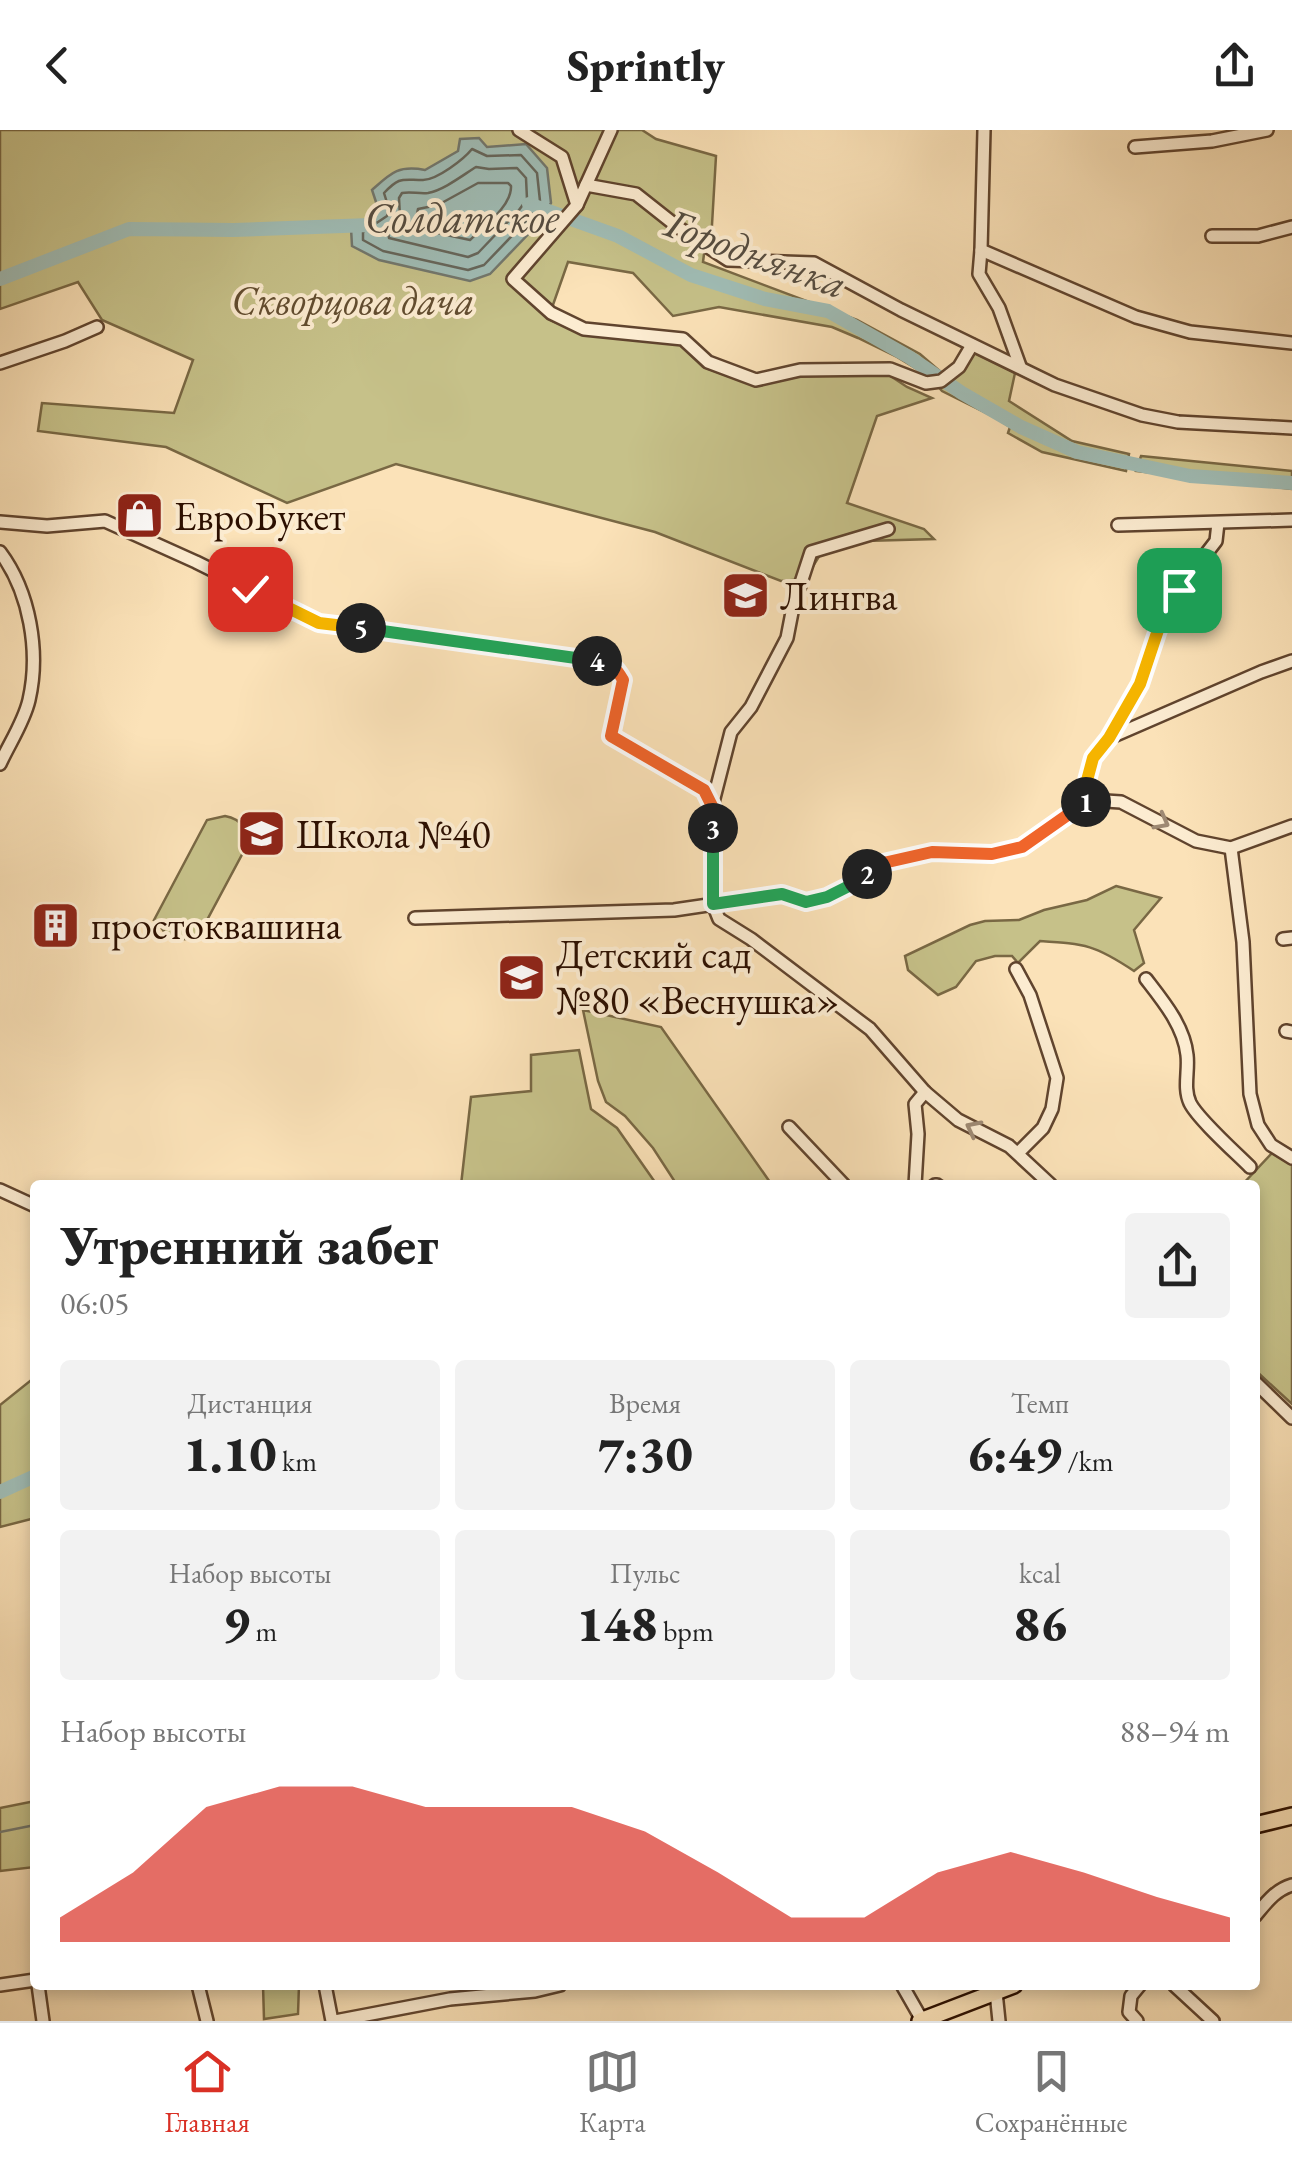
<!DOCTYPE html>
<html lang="ru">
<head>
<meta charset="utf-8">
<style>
  body { margin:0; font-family:"EB Garamond",serif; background:#f2f2f2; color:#222; height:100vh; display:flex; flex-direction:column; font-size:38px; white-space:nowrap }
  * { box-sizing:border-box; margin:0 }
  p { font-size:32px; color:#767676 }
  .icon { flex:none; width:55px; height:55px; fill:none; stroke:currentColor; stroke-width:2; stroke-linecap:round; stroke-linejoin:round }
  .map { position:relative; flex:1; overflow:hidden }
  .panel { position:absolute; left:30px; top:1050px; width:1230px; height:810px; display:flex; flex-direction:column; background:#fff; border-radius:10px; box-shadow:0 5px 15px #0003 }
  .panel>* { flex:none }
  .pin { position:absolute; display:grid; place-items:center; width:85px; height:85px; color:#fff; margin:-42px; border-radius:20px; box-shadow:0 5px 15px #0006 }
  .km { position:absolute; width:50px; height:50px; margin:-25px; border-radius:50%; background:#222; color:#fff; font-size:28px; line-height:50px; text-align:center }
  .round { display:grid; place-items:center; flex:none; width:105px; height:105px; border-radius:10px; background:#f2f2f2 }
  .summary { display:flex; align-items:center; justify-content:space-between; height:170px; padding:0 30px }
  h1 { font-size:55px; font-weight:800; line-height:75px }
  .stats { display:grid; grid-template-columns:repeat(3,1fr); gap:15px; height:170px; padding:10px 30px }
  .stats div { display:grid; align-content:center; border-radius:10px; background:#f2f2f2; text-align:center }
  .stats b { font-size:50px; font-weight:800 }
  .stats small { font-size:28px; font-weight:400 }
  .stats p { font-size:28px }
  .chart { height:280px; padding:20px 30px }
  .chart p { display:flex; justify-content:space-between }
  .chart svg { width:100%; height:180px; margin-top:10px; fill:#d93025; opacity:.7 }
  header { display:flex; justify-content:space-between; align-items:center; height:130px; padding:0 30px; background:#fff; font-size:45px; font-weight:800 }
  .tab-bar { display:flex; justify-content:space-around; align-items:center; height:140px; border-top:2px solid #e0e0e0; background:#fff; font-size:28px; color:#767676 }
  .tab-bar a { display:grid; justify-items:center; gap:5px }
  .tab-bar .active { color:#d93025 }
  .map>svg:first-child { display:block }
  .green { fill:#c6c189; stroke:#796844; stroke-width:2.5 }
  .water { fill:#a0bdb6; stroke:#72776d; stroke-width:2.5 }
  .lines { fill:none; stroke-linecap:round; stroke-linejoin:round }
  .shore { stroke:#66665b; stroke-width:2.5 }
  .stream { stroke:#72776d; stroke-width:2.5 }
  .river { stroke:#a0bdb6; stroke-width:14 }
  .minor-casing { stroke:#60442e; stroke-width:16 }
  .major-casing { stroke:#2c0f00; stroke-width:20 }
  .minor { stroke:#fcecd1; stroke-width:11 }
  .major { stroke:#fbe2b8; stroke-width:15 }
  .oneway { stroke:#9e8973 }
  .split-1-casing { stroke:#fff; stroke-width:20 }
  .split-2-casing { stroke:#fff; stroke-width:20 }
  .split-3-casing { stroke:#fff; stroke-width:20 }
  .split-4-casing { stroke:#fff; stroke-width:20 }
  .split-5-casing { stroke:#fff; stroke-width:20 }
  .split-6-casing { stroke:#fff; stroke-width:20 }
  .split-1 { stroke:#f5b400; stroke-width:12 }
  .split-2 { stroke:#f0652b; stroke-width:12 }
  .split-3 { stroke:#22a559; stroke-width:12 }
  .split-4 { stroke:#f0652b; stroke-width:12 }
  .split-5 { stroke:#22a559; stroke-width:12 }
  .split-6 { stroke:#f5b400; stroke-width:12 }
  .labels { text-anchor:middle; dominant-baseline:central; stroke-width:8; stroke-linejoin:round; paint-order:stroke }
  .park-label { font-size:40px; font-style:italic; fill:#624d30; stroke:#fcecd1 }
  .poi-label { font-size:40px; fill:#2c0f00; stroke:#fcecd1; text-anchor:start }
  .water-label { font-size:42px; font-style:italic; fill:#554c40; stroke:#fcecd1 }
</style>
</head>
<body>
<header><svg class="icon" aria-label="back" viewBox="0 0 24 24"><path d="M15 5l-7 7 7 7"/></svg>Sprintly<svg class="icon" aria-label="share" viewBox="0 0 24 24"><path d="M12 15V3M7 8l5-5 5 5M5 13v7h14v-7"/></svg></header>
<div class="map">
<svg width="1292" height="1891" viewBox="0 0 1292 1891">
  <rect width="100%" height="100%" fill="#fbe2b8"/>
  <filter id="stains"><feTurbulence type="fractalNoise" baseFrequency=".002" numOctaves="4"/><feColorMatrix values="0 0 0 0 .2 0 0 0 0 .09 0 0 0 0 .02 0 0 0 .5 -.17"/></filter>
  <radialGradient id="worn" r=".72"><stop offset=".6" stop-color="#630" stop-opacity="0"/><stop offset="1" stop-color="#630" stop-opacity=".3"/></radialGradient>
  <g class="green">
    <path d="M 0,0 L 642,0 L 656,9 L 716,26 L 711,112 L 704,124 L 703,132 L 857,190 L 920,224 L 949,249 L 973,222 L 1015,243 L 1009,271 L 1072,311 L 1129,324 L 1126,341 L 1042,322 L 1008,303 L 1010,297 L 996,288 L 942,261 L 930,247 L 897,227 L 858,208 L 832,197 L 719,177 L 673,186 L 633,143 L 568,132 L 548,189 L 585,205 L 680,214 L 703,237 L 755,256 L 801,246 L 889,245 L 907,257 L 932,268 L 877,286 L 847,373 L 924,399 L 934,409 L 828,412 L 805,449 L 781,451 L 655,402 L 396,334 L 287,373 L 166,317 L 38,301 L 42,273 L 174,283 L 193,230 L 102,190 L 78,152 L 0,179 Z"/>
    <path d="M 1141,326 L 1292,341 L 1292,359 L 1136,341 Z"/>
    <path d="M 225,686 C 242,689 249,701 246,717 L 199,805 C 183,813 165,811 159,792 L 154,790 L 207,690 Z"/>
    <path d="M 1116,756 L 1161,768 L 1134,800 L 1144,833 L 1134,841 C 1095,815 1086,814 1040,811 L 1018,833 L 1012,826 L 995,826 L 976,831 L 956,857 L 938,865 L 908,840 L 905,826 L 970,795 L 985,791 L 1019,790 L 1044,780 L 1087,770 Z"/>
    <path d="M 583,880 L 661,897 L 772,1055 L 677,1055 L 653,1018 L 625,986 L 606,972 L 598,951 Z"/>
    <path d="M 579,920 L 591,979 L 617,998 L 657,1055 L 461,1055 L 471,967 L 531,961 L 531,925 Z"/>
    <path d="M 1272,1023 L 1292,1033 L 1292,1274 L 1255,1240 L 1255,1055 L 1242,1055 Z"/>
    <path d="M 35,1247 L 35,1388 L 0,1397 L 0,1275 Z"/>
    <path d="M 35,1671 L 35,1737 L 0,1741 L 0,1678 Z"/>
    <path d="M 263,1855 L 299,1855 L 298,1884 L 264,1889 Z"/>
  </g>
  <path class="water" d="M 479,8 L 487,17 L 526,14 L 547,38 L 551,73 L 538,94 L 490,144 L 470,151 L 379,130 L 352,116 L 351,98 L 379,81 L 372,60 C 391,43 398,35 425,40 L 458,21 L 460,9 Z"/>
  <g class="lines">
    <g class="shore">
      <path d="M 472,19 L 487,26 L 521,25 L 537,43 L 540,71 L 529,88 L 484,135 L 468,140 L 383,121 L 363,110 L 363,102 L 387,86 L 389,79 L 384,63 C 400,46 402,50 423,50 C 437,50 464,29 472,19 Z"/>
      <path d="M 476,37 L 489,39 L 517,38 L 526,48 L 527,69 L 519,80 L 478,123 L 468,127 L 389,108 L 388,102 L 400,87 L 399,68 L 402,63 C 411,61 418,64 428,63 C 444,60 463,45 476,37 Z"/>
      <path d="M 478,53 L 508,53 L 511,56 C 512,76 484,96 470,110 L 414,98 L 418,79 L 438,75 Z"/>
    </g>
    <path class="stream" d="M 0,1702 L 35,1695"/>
    <g class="river">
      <path d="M 529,74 L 618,106 L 691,145 L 765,169 L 828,181 L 909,227 L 962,263 L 1021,297 L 1077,322 L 1190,346 L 1292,353"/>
      <path d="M 0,149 L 129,99 L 234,100 L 370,95"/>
      <path d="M 0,1362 L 35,1346"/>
    </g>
    <defs>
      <g id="minor">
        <path d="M 519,0 L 562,27 L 577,75"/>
        <path d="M 611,0 L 577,75 L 513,149 L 551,183 L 584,199 L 683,209 L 708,232 L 756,250 L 800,240 L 890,239 L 926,253 L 941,251 L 959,237 L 972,215"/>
        <path d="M 984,0 L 981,120 L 1136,187 L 1190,202 L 1292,213"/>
        <path d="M 1135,17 L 1212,11 L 1267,0"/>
        <path d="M 586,55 L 636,64 L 679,98 L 728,130 L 814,133 L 901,180 L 1055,255 L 1142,285 L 1178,292 L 1292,298"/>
        <path d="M 1212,106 L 1258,106 L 1292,97"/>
        <path d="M 981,120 L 979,144 L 999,178 L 1020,236"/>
        <path d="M 0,233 L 65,211 L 97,197"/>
        <path d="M 0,392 L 47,396 L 105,391 L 196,432 L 319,493 L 606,532 L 616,538 L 623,550 L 611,606 L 704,660 L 712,676 L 713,774 L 719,789 L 751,809 L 870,899 L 925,962 L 958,990 L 1009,1016 L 1051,1055"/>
        <path d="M 1118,395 L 1292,390"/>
        <path d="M 0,422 C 30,462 40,522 29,570 C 24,592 9,614 0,634"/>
        <path d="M 1109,608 L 1140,554 L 1158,500 L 1179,459 L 1216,411 L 1218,393"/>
        <path d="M 1090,670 C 1080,647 1095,625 1109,608 L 1261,542 L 1292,531"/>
        <path d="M 712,676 L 731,602 L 751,577 L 787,508 L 793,477 L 811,422 L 888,399"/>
        <path d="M 1231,718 L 1243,812 L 1250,964 L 1258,995 L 1271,1015 L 1292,1028"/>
        <path d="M 415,788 L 674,780 L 783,764 L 806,771 L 827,767 L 857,752 L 879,734 L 933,722 L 992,724 L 1022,717 L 1090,670 L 1121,672 L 1196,711 L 1231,718 L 1292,696"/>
        <path d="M 1283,809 L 1292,808"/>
        <path d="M 1016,839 L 1030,865 L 1057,948 L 1052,979 L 1043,998 L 1018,1023"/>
        <path d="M 1146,849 C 1163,871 1184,896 1187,925 C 1189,941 1183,958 1190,973 C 1198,989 1236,1023 1250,1037"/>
        <path d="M 1286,901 L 1292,902"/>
        <path d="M 789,997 L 844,1055"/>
        <path d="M 915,1055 L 918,1004 L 915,974 L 925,962"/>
        <path d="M 935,1055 L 937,1055"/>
        <path d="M 0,1060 L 35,1076"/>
        <path d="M 1255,1252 L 1292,1288"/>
        <path d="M 1255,1786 C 1266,1773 1275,1760 1292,1755"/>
        <path d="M 0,1855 L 35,1850"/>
        <path d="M 38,1855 L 43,1891"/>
        <path d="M 198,1855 L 207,1891"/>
        <path d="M 325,1855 L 332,1891"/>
        <path d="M 902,1855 L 922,1890"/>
        <path d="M 1174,1855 L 1213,1891"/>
        <path d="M 996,1862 L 999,1891"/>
        <path d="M 335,1891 L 450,1869 L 535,1861 L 560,1855"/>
        <path d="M 1137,1891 L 1129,1882 L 1131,1866 L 1140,1855"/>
      </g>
      <g id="major">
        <path d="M 1255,1695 L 1292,1686"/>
        <path d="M 920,1891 L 1014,1855"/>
      </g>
    </defs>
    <use href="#minor" class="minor-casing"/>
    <use href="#major" class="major-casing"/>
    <use href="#minor" class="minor"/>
    <use href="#major" class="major"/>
  </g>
  <defs><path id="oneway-chevron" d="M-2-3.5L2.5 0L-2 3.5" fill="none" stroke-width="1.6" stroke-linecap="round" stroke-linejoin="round" transform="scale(2.5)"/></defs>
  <g class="oneway">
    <use href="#oneway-chevron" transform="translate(1162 692) rotate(28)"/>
    <use href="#oneway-chevron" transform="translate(973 998) rotate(-153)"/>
  </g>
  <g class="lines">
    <defs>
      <path id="split-1" d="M 1086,672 L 1090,670 L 1085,658 L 1093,628 L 1109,608 L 1140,554 L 1158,500 L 1179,460"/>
      <path id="split-2" d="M 867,744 L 879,734 L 932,722 L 992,724 L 1022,717 L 1086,672"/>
      <path id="split-3" d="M 713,698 L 713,774 L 782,764 L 806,772 L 827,767 L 857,752 L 867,744"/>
      <path id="split-4" d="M 597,531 C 611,532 616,538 623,550 L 611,606 L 704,660 L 712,676 L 713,698"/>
      <path id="split-5" d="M 361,498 L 597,531"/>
      <path id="split-6" d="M 250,459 L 319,493 L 361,498"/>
    </defs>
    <use href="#split-1" class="split-1-casing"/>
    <use href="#split-2" class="split-2-casing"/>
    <use href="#split-3" class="split-3-casing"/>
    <use href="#split-4" class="split-4-casing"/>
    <use href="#split-5" class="split-5-casing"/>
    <use href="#split-6" class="split-6-casing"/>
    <use href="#split-1" class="split-1"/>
    <use href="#split-2" class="split-2"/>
    <use href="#split-3" class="split-3"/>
    <use href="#split-4" class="split-4"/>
    <use href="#split-5" class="split-5"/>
    <use href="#split-6" class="split-6"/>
  </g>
  <defs>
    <symbol id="shop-square" viewBox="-11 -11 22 22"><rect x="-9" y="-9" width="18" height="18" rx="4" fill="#8f2418" stroke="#fcecd1"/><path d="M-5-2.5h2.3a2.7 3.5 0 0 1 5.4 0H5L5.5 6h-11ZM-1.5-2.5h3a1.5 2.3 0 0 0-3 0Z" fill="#fff"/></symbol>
    <symbol id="school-square" viewBox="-11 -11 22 22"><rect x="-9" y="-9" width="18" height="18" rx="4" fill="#8f2418" stroke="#fcecd1"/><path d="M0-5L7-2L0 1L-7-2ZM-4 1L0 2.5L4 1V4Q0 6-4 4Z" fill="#fff"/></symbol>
    <symbol id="building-square" viewBox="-11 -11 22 22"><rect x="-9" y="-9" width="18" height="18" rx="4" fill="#8f2418" stroke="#fcecd1"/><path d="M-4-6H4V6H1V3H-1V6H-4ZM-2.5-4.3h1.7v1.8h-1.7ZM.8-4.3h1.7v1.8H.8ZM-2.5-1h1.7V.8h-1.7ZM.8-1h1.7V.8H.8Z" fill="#fff"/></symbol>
  </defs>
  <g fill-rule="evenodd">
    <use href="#shop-square" x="112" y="358" width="55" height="55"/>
    <use href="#school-square" x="718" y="438" width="55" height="55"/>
    <use href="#school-square" x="234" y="676" width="55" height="55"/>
    <use href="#building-square" x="28" y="768" width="55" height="55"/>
    <use href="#school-square" x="494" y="820" width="55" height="55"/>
  </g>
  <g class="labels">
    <g class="park-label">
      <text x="353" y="170">Скворцова дача</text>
    </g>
    <g class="poi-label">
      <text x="174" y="386">ЕвроБукет</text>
      <text x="780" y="466">Лингва</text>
      <text x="296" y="704">Школа №40</text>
      <text x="91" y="795">простоквашина</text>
      <text x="556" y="824">Детский сад<tspan x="556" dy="46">№80 «Веснушка»</tspan></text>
    </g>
    <g class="water-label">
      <text x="462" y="87">Солдатское</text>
      <text transform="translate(756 123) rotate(20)">Городнянка</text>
    </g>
  </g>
  <rect width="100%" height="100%" filter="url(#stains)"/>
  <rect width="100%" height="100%" fill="url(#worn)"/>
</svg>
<div class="pin" style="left:1179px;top:460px;background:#1e9e55"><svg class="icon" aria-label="arrive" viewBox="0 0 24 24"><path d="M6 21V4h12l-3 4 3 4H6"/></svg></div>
<div class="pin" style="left:250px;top:459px;background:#d93025"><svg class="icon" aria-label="check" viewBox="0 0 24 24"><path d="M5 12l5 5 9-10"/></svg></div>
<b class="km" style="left:1086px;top:672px">1</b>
<b class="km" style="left:867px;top:744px">2</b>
<b class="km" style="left:713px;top:698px">3</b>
<b class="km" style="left:597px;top:531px">4</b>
<b class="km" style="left:361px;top:498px">5</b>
<section class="panel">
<div class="summary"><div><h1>Утренний забег</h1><p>06:05</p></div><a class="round"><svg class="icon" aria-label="share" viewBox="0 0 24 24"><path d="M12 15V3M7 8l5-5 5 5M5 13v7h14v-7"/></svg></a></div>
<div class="stats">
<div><p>Дистанция</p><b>1.10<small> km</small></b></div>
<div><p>Время</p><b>7:30</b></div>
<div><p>Темп</p><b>6:49<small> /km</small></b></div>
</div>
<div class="stats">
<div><p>Набор высоты</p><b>9<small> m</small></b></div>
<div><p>Пульс</p><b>148<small> bpm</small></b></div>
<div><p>kcal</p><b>86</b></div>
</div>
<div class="chart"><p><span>Набор высоты</span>88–94 m</p>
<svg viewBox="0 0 160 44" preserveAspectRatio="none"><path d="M0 44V38L10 27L20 11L30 6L40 6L50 11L60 11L70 11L80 17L90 27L100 38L110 38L120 27L130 22L140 27L150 33L160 38V44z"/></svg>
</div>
</section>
</div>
<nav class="tab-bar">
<a class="active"><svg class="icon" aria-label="home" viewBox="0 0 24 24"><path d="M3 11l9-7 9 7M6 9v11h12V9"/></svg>Главная</a>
<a><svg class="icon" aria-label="map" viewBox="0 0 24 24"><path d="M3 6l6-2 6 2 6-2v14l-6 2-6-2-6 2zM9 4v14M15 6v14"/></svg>Карта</a>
<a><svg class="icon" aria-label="saved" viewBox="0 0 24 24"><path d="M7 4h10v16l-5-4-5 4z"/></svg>Сохранённые</a>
</nav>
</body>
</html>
